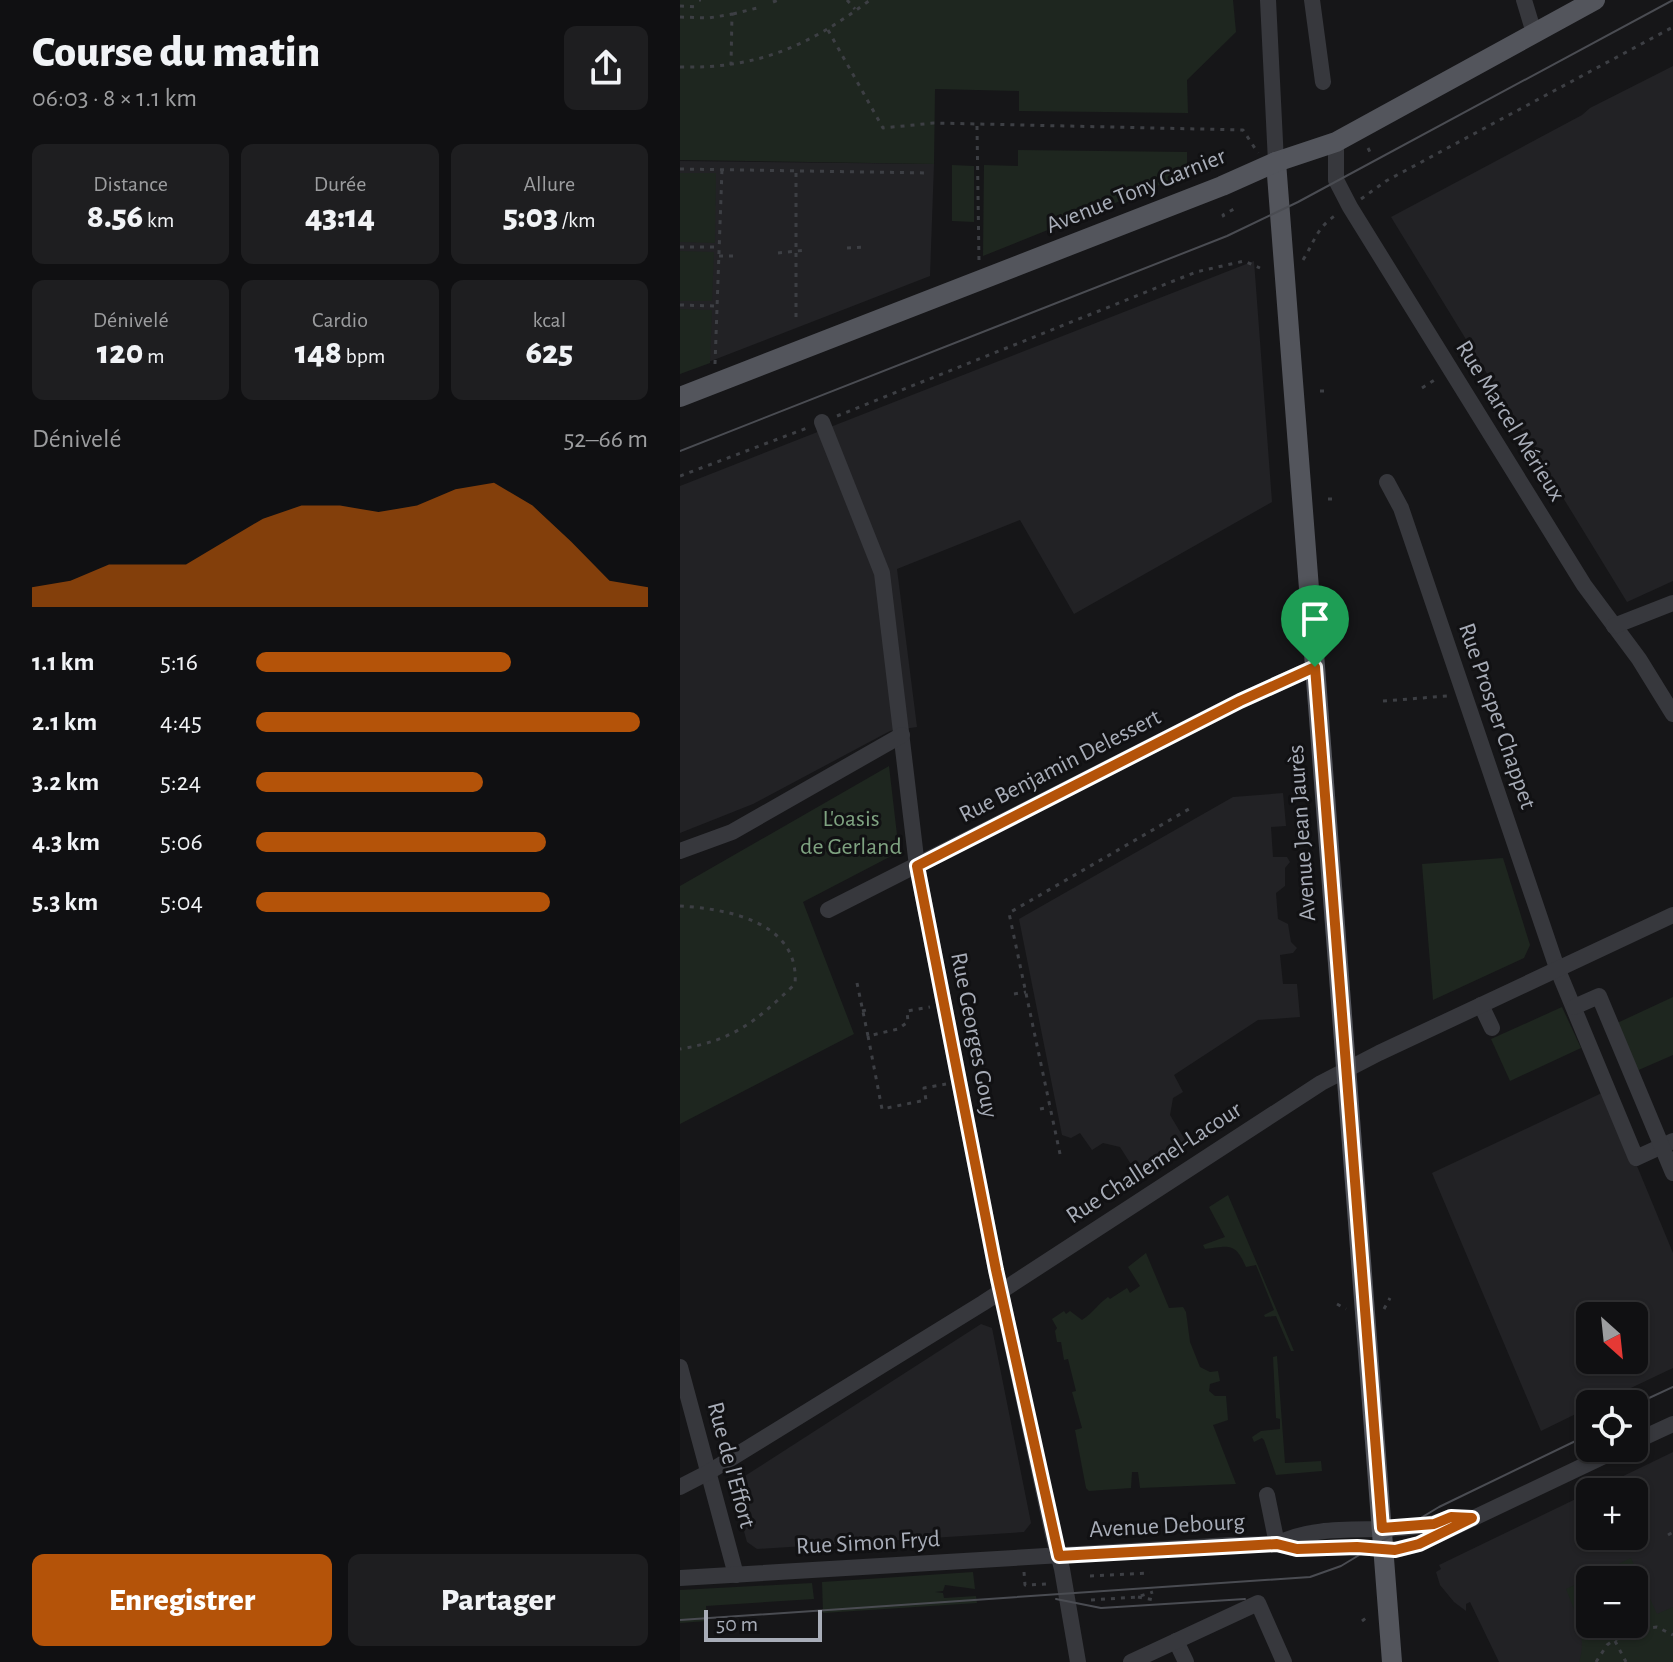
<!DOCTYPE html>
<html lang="fr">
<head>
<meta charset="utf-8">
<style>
  body { margin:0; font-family:"Alegreya Sans",sans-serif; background:#1e1e20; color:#f1f3f6; height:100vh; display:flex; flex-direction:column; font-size:30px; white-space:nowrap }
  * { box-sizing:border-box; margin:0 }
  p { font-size:26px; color:#9c9d9f }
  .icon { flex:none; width:44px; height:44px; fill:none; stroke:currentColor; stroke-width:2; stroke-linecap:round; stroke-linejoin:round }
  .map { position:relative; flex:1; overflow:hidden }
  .drawer { display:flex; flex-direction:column; background:#101012; width:680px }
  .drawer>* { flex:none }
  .needle { width:52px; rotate:153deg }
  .tools { position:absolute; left:896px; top:1302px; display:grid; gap:16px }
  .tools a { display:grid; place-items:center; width:72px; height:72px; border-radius:12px; background:#101012; box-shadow:0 2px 6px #0004,0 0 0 2px #303032; font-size:40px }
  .scale { position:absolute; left:24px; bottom:20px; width:118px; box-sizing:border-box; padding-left:8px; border:4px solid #a8adb8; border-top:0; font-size:22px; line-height:28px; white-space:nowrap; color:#a8adb8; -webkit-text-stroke:6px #111113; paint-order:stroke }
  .pin { position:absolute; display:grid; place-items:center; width:68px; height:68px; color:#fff; margin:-82px -34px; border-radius:50% 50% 50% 0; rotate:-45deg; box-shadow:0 0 8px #0007 }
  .pin .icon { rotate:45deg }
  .round { display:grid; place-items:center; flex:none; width:84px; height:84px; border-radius:12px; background:#1e1e20 }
  .headline { display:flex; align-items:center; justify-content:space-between; height:136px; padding:0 32px }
  h1 { font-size:44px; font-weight:800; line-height:60px }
  .stats { display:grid; grid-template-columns:repeat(3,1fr); gap:12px; height:136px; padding:8px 32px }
  .stats div { display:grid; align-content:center; border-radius:12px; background:#1e1e20; text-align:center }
  .stats b { font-size:34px; font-weight:800 }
  .stats small { font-size:22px; font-weight:400 }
  .stats p { font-size:22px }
  .chart { height:224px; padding:16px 32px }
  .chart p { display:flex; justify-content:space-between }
  .chart svg { width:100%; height:144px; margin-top:8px; fill:#b45309; opacity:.7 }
  .cta { display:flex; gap:16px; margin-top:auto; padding:16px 32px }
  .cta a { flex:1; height:92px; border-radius:12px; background:#b45309; color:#fff; font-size:32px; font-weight:800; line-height:92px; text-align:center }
  .cta a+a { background:#1e1e20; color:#f1f3f6 }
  ul { padding:0 32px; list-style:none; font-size:26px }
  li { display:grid; grid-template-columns:128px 96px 1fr; align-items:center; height:60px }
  li i { height:20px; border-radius:10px; background:#b45309 }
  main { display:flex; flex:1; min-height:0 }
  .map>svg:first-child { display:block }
  .built { fill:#222225; fill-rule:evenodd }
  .green { fill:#1e261f; fill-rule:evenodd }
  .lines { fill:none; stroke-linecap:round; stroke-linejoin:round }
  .path { stroke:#3d3f44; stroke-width:3; stroke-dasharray:4 6; stroke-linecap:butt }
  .minor { stroke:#37383d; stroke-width:16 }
  .major { stroke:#53555c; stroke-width:20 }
  .tram { stroke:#4a4c52; stroke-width:2 }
  .route-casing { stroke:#fff; stroke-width:16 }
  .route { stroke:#b45309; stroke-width:10 }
  .labels { text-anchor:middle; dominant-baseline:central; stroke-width:6; stroke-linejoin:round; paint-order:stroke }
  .street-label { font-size:24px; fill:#a8adb8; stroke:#111113 }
  .park-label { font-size:24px; fill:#7fa381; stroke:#111113 }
</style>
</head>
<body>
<main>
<section class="drawer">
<div class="headline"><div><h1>Course du matin</h1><p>06:03 · 8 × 1.1 km</p></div><a class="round"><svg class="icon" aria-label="share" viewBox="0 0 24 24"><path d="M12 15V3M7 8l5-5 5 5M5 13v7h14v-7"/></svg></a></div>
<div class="stats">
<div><p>Distance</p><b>8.56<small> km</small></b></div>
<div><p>Durée</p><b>43:14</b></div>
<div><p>Allure</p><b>5:03<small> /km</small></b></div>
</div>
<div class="stats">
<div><p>Dénivelé</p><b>120<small> m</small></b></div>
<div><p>Cardio</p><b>148<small> bpm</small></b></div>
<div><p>kcal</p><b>625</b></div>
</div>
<div class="chart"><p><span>Dénivelé</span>52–66 m</p>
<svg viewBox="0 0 160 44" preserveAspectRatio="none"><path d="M0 44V38L10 36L20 31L30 31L40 31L50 24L60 17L70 13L80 13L90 15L100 13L110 8L120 6L130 13L140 24L150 36L160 38V44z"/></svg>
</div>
<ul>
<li><b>1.1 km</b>5:16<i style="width:65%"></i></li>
<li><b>2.1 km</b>4:45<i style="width:98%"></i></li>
<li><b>3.2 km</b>5:24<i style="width:58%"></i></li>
<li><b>4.3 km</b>5:06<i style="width:74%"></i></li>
<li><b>5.3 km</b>5:04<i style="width:75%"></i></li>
</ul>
<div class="cta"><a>Enregistrer</a><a>Partager</a></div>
</section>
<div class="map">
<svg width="993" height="1662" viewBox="0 0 993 1662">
  <rect width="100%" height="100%" fill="#161618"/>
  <g class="built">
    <path d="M 993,66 L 993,581 L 947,602 L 711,217 L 902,115 L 910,108 Z"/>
    <path d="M 0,161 L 254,164 L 250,276 L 0,373 Z"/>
    <path d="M 574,261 L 592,502 L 394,614 L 340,520 L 217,569 L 237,727 L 210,731 L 73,804 L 0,833 L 0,486 Z"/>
    <path d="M 603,793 L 606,826 L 591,827 L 593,857 L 607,857 L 610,862 L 605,868 L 605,886 L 596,893 L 598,919 L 608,924 L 611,942 L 617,948 L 613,953 L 600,955 L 603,984 L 617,984 L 620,1017 L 578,1020 L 494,1075 L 503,1092 L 493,1098 L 490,1115 L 508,1145 L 459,1177 L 440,1147 L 423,1143 L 412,1150 L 400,1133 L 391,1138 L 382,1135 L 339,919 L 553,797 Z"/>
    <path d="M 926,1091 L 993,1253 L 993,1368 L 917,1404 L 910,1404 L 910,1407 L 861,1431 L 752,1173 ZM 910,1316 L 954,1316 L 954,1360 L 910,1360 Z"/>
    <path d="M 301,1324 L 312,1328 L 351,1523 L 344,1532 L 77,1549 L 67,1542 L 53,1492 L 57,1481 Z"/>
    <path d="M 993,1452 L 993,1662 L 819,1662 L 790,1602 L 786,1604 L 786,1611 L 774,1602 L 760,1585 L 756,1572 L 761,1569 L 759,1565 ZM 910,1492 L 954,1492 L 954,1536 L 910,1536 ZM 910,1580 L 954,1580 L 954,1624 L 910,1624 Z"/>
  </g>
  <g class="green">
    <path d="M 0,0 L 553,0 L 556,32 L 507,80 L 508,113 L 339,111 L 339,91 L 255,89 L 254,164 L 0,160 Z"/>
    <path d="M 338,150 L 507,152 L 507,174 L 303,256 L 304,165 L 338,166 Z"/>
    <path d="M 272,165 L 294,166 L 294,222 L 272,221 Z"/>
    <path d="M 0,173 L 36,173 L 35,243 L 0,242 Z"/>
    <path d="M 0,251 L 34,252 L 32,301 L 0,301 Z"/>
    <path d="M 0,309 L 32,310 L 30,363 L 0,374 Z"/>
    <path d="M 209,766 L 219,852 L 123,902 L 174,1034 L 0,1124 L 0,886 Z"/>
    <path d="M 823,858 L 850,945 L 844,958 L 753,1000 L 742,864 Z"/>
    <path d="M 993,997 L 993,1055 L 954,1072 L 935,1024 Z"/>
    <path d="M 882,1007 L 901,1048 L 830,1081 L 811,1039 Z"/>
    <path d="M 548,1195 L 614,1351 L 611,1351 L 596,1316 L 585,1317 L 584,1315 L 594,1310 L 576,1265 L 566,1267 C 555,1242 550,1246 525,1249 L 523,1245 L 545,1237 L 529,1207 Z"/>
    <path d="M 466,1253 L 489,1308 L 503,1307 L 506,1312 L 510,1342 L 520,1367 L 530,1372 L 538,1371 L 540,1381 L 530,1384 L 529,1391 L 535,1396 L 546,1396 L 548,1420 L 533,1425 L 556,1484 L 460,1488 L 458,1472 L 452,1472 L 451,1488 L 409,1491 L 406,1488 L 395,1430 L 402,1428 L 392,1392 L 396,1391 L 388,1359 L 384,1360 L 381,1342 L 377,1342 L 375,1331 L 377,1328 L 372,1319 L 384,1311 L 386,1314 L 390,1311 L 402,1320 C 414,1312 419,1303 428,1297 L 430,1299 L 447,1288 L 450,1293 L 460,1286 L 448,1267 Z"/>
    <path d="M 597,1356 L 605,1463 L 641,1461 L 642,1471 L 596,1475 L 584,1440 L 582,1438 L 574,1442 L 572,1437 L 581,1431 L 600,1429 L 600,1419 L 596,1418 L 593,1357 Z"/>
    <path d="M 951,1558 L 977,1614 L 993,1607 L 993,1662 L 899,1662 C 908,1638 895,1612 886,1589 ZM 910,1580 L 954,1580 L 954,1624 L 910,1624 Z"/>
    <path d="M 293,1572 L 295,1589 L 265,1585 L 263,1591 L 255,1592 L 263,1593 L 264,1598 L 296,1596 L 297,1603 L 143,1613 L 142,1582 Z"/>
    <path d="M 132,1583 L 134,1599 L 26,1606 L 27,1621 L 0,1623 L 0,1590 Z"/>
  </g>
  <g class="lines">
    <g class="path">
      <path d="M 19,0 L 21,0"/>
      <path d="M 167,0 L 175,9"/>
      <path d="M 93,2 L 98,0"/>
      <path d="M 0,6 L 17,7"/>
      <path d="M 53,14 L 77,8"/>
      <path d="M 0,17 L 29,18 L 52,14 L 51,65"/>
      <path d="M 148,30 L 203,128 L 254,123 L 563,130 L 578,153"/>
      <path d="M 0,67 C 77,69 129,46 190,0"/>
      <path d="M 297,126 L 299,262"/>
      <path d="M 688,148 L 690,152"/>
      <path d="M 0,169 L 249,173"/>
      <path d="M 681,199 L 706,181 L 993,27"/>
      <path d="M 544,217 L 543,215 L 554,209 L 552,206"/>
      <path d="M 0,247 L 39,247"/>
      <path d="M 167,248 L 185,247"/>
      <path d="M 98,253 L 126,250"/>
      <path d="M 39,256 L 57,256"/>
      <path d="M 623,260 C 635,241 637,226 658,214"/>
      <path d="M 0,305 L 37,306"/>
      <path d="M 116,317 L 116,171"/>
      <path d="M 35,364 L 42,169"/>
      <path d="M 742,388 L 756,379"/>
      <path d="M 640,391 L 648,391"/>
      <path d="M 157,416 L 516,272 L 564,261 L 580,268"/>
      <path d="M 0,476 L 127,428"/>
      <path d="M 648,499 L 656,499"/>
      <path d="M 703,701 L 767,696"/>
      <path d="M 0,906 C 48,909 120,922 115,984 C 76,1021 55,1040 0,1049"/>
      <path d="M 177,983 L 188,1036 L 218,1029 L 228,1022 L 227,1011 L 250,1007"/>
      <path d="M 334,994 L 346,992"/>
      <path d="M 182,1011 L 191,1009"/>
      <path d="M 188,1036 L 202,1109 L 246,1100 L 244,1088 L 266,1084"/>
      <path d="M 360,1109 L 370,1107"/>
      <path d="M 380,1154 L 329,913 L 509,809 L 506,804"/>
      <path d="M 657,1304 L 666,1309"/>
      <path d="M 704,1309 L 710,1298"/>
      <path d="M 988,1535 L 993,1532"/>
      <path d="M 344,1572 L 345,1585 L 368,1584"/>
      <path d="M 410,1576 L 470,1573"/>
      <path d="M 458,1597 L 474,1600"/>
      <path d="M 411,1600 L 457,1597 L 473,1592"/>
      <path d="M 682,1621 L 690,1615"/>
      <path d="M 935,1641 L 946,1662"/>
      <path d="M 916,1662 L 927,1645 L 934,1640 L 969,1628 L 977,1627 L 993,1635"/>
    </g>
    <g class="minor">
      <path d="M 588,0 L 596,162"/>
      <path d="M 632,0 L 643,82"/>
      <path d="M 844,0 L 854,33"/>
      <path d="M 656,142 L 656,180 L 670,207 L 904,585 L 959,659 L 993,714"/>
      <path d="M 142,422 L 202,573 L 237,866 L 316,1270 L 373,1535 L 382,1569 L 398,1662"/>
      <path d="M 707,482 L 721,508 L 877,968 L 956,1158 L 993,1141"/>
      <path d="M 934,626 L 993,603"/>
      <path d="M 0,851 L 52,832 L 222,735"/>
      <path d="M 148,910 L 560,701 L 635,667"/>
      <path d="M 801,1005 L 812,1028"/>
      <path d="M 894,1007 L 919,996 L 993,1173"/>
      <path d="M 0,1367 L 56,1575"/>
      <path d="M 954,1442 L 993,1424"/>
      <path d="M 0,1487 L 29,1472 L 303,1303 L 641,1083 L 699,1053 L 993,915"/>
      <path d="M 587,1495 L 597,1544"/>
      <path d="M 597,1544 C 650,1517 717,1541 771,1517"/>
      <path d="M 0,1578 L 550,1545 L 597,1544 L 617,1549 L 677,1547 L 715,1550 L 739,1544 L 941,1448"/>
      <path d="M 496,1641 L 506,1662"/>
      <path d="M 451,1662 L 578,1603 L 604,1662"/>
    </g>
    <g class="major">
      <path d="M 596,162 L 712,1662"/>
      <path d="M 0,397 L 542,186 L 596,162 L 656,142 L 915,0"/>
    </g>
    <g class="tram">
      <path d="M 0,451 L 547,236 L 618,202 L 993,0"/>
      <path d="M 954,1405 L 993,1387"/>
      <path d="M 376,1599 L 421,1608 L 565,1599"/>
      <path d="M 0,1620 L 630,1577 L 661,1566 L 759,1507 L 910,1434"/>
    </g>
  </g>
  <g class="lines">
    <defs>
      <path id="route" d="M 635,667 L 702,1528 L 754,1524 L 771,1517 L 792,1518 L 739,1544 L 715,1550 L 677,1547 L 617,1549 L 597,1544 L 379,1556 L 316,1270 L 237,866 L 560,701 Z"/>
    </defs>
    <use href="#route" class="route-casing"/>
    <use href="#route" class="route"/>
  </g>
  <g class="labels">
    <g class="street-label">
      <text transform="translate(456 191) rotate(-22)">Avenue Tony Garnier</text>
      <text transform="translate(830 421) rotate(58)">Rue Marcel Mérieux</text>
      <text transform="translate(817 716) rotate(71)">Rue Prosper Chappet</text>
      <text transform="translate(380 766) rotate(-27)">Rue Benjamin Delessert</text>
      <text transform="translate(622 833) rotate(-94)">Avenue Jean Jaurès</text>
      <text transform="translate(294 1035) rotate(79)">Rue Georges Gouy</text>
      <text transform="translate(474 1163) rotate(-33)">Rue Challemel-Lacour</text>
      <text transform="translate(51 1465) rotate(75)">Rue de l'Effort</text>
      <text transform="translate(487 1526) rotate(-3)">Avenue Debourg</text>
      <text transform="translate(188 1543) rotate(-3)">Rue Simon Fryd</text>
    </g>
    <g class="park-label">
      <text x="171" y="819">L'oasis<tspan x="171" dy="28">de Gerland</tspan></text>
    </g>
  </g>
</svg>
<div class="tools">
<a><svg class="needle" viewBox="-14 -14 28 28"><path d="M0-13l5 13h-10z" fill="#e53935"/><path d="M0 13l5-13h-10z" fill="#9c9d9f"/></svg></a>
<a><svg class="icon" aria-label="locate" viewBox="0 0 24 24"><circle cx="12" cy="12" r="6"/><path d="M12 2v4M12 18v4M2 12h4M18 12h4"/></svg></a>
<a>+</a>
<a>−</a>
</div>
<div class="scale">50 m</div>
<div class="pin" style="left:635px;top:667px;background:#1e9e55"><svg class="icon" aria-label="arrive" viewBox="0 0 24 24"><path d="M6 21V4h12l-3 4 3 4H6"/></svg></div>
</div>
</main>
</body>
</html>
